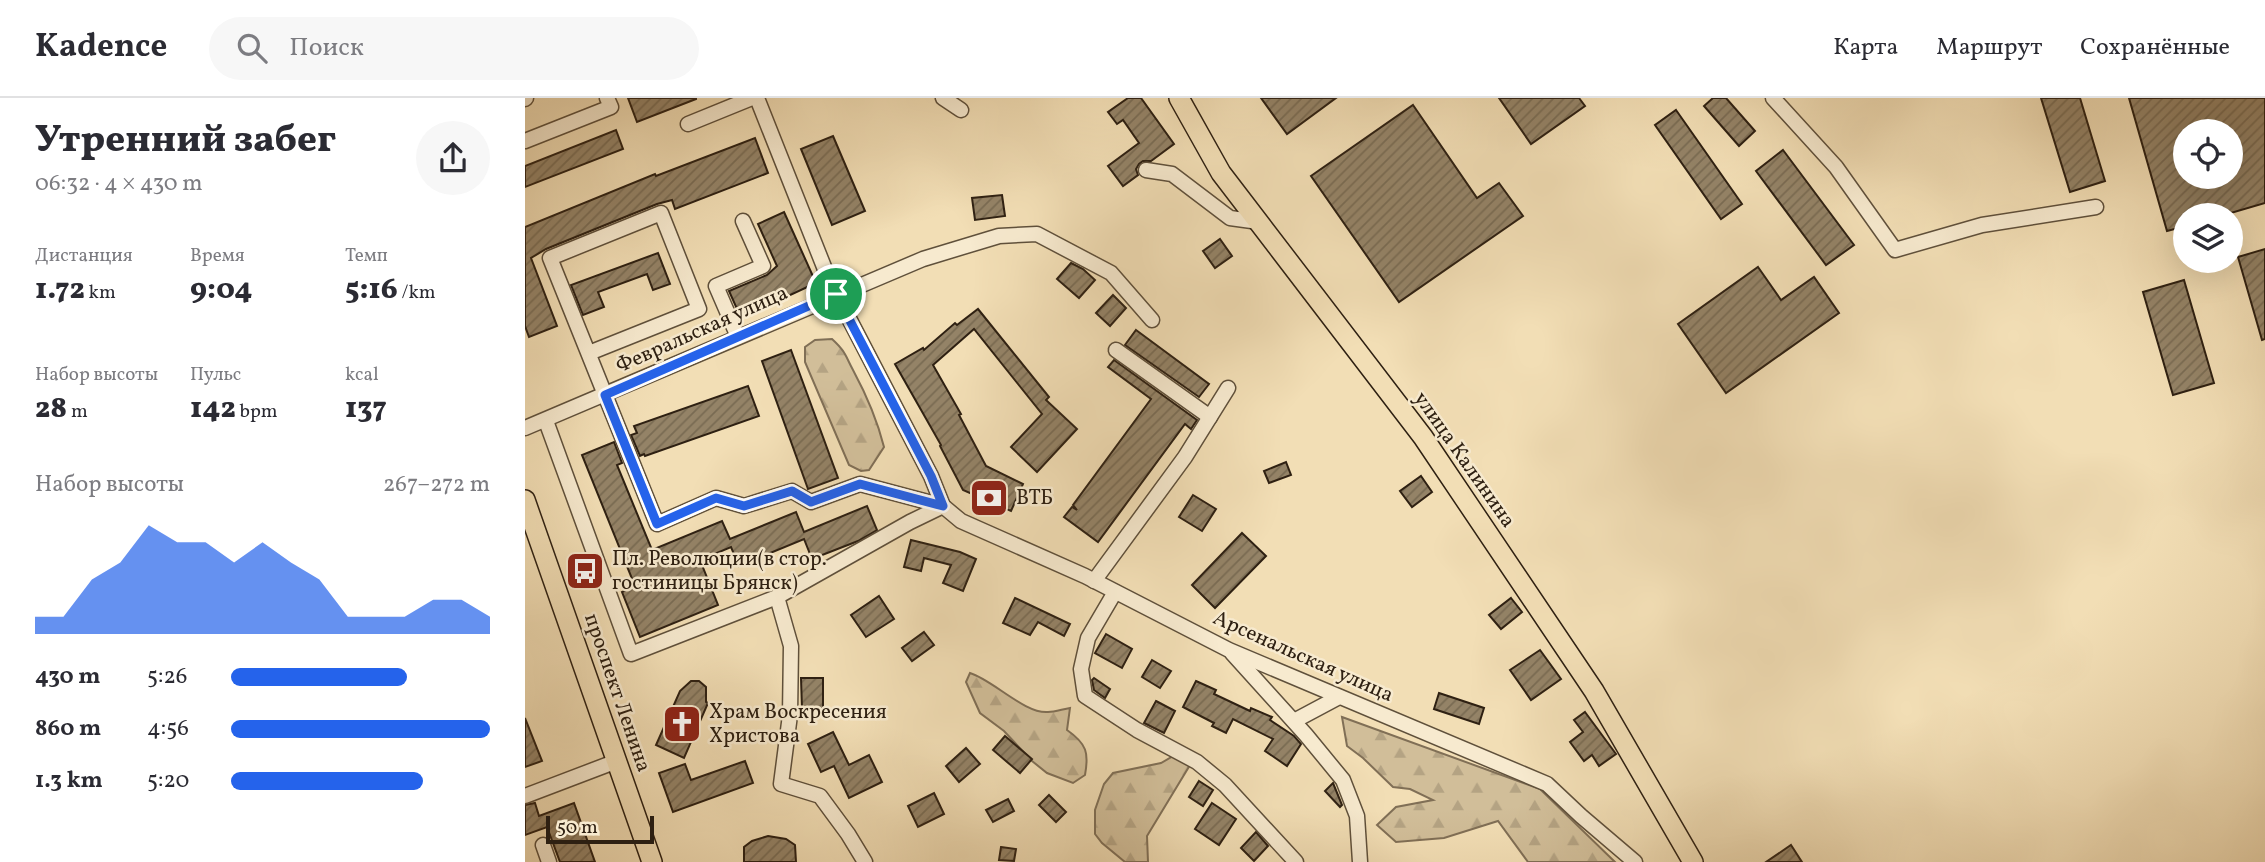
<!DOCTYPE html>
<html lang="ru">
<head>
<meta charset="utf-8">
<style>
  body { margin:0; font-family:Vollkorn,serif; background:#f7f7f7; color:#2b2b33; height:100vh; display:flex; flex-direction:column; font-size:26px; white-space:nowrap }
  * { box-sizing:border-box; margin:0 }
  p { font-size:23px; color:#7c7c81 }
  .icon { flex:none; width:38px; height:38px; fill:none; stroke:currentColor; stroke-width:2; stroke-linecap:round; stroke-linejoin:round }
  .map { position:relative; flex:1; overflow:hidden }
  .panel { display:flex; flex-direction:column; background:#fff; width:525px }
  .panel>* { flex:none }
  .fabs { position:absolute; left:1648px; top:21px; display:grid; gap:14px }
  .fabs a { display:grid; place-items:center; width:70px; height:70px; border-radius:50%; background:#fff; box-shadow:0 7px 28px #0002; font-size:35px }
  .scale { position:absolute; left:21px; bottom:18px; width:108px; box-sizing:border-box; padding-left:7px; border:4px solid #2e2012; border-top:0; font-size:19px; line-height:24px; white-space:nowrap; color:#2e2012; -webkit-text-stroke:5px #f7eacf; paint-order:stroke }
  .pin { position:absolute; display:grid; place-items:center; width:60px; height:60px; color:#fff; margin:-30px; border:4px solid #fff; border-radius:50%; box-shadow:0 2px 7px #0007 }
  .round { display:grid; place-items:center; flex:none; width:74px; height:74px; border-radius:37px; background:#f7f7f7 }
  .overview { display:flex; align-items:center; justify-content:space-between; height:119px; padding:0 35px }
  h1 { font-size:38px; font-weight:800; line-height:52px }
  .stats { display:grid; grid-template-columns:repeat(3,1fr); gap:10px; height:119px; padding:7px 35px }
  .stats div { display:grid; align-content:center }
  .stats b { font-size:30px; font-weight:800 }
  .stats small { font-size:19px; font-weight:400 }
  .stats p { font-size:19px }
  .chart { height:196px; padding:14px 35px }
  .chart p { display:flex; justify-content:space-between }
  .chart svg { width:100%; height:126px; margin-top:7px; fill:#2563eb; opacity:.7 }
  ul { padding:0 35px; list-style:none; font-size:23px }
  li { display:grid; grid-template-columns:112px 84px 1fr; align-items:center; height:52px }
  li i { height:18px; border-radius:9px; background:#2563eb }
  header { display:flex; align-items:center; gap:42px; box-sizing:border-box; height:98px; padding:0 35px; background:#fff; border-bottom:2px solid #e1e1e2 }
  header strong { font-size:33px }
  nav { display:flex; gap:38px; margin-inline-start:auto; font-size:24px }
  .search { width:490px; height:63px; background:#f7f7f7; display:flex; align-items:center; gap:18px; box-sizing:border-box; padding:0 24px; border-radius:38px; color:#7c7c81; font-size:26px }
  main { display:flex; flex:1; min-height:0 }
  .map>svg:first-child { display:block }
  .forest { fill:url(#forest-firs); stroke:#806f56; stroke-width:2 }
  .building { fill:url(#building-hatch); stroke:#2e2012; stroke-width:2; fill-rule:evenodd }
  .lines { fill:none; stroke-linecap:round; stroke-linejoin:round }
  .minor-casing { stroke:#5f503b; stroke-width:17 }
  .major-casing { stroke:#2e2012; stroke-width:22 }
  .minor { stroke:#f7eacf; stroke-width:14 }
  .major { stroke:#f2deb5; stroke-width:19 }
  .route-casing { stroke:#fff; stroke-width:14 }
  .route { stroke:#2563eb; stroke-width:9 }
  .labels { text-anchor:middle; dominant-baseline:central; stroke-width:5; stroke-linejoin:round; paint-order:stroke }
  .street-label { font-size:21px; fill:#2e2012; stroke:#f7eacf }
  .poi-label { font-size:21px; fill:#2e2012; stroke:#f7eacf; text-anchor:start }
</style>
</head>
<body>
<header>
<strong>Kadence</strong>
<div class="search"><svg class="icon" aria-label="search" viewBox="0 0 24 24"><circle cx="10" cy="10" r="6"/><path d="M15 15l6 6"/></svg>Поиск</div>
<nav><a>Карта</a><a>Маршрут</a><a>Сохранённые</a></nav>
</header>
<main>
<section class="panel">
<div class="overview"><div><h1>Утренний забег</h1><p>06:32 · 4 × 430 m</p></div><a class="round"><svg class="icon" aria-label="share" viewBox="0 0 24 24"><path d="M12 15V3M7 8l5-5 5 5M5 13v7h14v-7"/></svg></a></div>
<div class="stats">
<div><p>Дистанция</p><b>1.72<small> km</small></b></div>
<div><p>Время</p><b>9:04</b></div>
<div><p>Темп</p><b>5:16<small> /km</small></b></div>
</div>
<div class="stats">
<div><p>Набор высоты</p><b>28<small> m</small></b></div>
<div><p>Пульс</p><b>142<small> bpm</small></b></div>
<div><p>kcal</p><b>137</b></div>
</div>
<div class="chart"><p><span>Набор высоты</span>267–272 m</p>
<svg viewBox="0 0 160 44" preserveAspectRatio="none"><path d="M0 44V38L10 38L20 25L30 19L40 6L50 12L60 12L70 19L80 12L90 19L100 25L110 38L120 38L130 38L140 32L150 32L160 38V44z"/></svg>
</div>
<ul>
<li><b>430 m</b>5:26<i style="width:68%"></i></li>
<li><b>860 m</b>4:56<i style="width:100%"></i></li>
<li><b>1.3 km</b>5:20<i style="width:74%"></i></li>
</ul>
</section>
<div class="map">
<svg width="1740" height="764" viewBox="0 0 1740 764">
  <defs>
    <pattern id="forest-firs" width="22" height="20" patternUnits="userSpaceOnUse" patternTransform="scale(1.75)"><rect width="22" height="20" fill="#d1be99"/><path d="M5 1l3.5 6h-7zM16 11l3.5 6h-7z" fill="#b4a383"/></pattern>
    <pattern id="building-hatch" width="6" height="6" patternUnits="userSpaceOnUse" patternTransform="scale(1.75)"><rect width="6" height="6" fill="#948367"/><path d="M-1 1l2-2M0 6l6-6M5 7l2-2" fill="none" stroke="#796b53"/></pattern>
  </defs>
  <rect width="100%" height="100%" fill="#f2deb5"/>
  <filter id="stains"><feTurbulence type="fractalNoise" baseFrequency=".00286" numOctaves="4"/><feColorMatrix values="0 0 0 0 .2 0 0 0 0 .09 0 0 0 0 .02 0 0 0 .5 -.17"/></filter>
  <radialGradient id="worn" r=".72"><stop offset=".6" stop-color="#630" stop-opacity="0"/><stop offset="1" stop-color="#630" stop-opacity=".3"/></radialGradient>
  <g class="forest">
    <path d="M 307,241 C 321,254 320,257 328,272 C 342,298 352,321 359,349 L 344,372 L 336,373 L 324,367 L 280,264 L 280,249 L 290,242 Z"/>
    <path d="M 445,575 C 468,582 500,616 523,614 C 530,614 538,611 545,610 L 542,632 C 562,646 564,655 560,677 L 548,685 L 522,675 L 507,663 L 479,633 L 455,615 L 441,584 Z"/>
    <path d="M 817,619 L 1015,691 L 1090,764 L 1003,764 L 973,723 L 919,740 L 871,744 L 852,727 L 871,709 L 908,702 L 885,691 L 868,689 L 838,660 L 822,648 Z"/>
    <path d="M 650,657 L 665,667 L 622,738 L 623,764 L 600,764 L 577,745 L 570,736 L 570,712 L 579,686 L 588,675 L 636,665 Z"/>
  </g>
  <g class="building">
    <path d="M 103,0 L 171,0 L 171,1 L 112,24 Z"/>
    <path d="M 603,0 L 616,0 L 649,46 L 626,63 L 618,63 L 614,66 L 611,71 L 613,77 L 598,88 L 583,68 L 614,45 L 598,22 L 592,26 L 583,14 Z"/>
    <path d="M 736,0 L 811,0 L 762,36 Z"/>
    <path d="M 974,0 L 1054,0 L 1060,8 L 1006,46 Z"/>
    <path d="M 1188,0 L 1201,0 L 1230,33 L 1214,48 L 1179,8 Z"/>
    <path d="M 1516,0 L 1555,0 L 1580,83 L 1545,94 Z"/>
    <path d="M 1604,0 L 1740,0 L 1740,105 L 1699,117 L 1661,117 L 1661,128 L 1642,133 ZM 1661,33 L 1706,33 L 1706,79 L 1661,79 Z"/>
    <path d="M 888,7 L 952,100 L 974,85 L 998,118 L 874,204 L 786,78 Z"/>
    <path d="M 1151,12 L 1217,106 L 1196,121 L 1130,27 Z"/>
    <path d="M 91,32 L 98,51 L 0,89 L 0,68 Z"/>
    <path d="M 308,38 L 340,113 L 307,127 L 276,51 Z"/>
    <path d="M 230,40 L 243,75 L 150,111 L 147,102 L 132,106 L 21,151 L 6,160 L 32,228 L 4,239 L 0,228 L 0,129 L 130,76 L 131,78 Z"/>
    <path d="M 1258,52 L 1329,147 L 1301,167 L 1231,73 Z"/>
    <path d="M 477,97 L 480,118 L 450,122 L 447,100 Z"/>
    <path d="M 259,114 L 291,185 L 216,220 L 204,193 L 242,177 L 252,168 L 233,126 Z"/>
    <path d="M 695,141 L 707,158 L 690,170 L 678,153 Z"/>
    <path d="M 1740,151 L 1740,241 L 1737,242 L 1713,159 Z"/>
    <path d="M 133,155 L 145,186 L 128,192 L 122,176 L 73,194 L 79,209 L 58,217 L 46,187 Z"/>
    <path d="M 546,165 L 558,171 L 570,182 L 554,200 L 532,181 Z"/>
    <path d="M 1233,169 L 1256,202 L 1289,179 L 1314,215 L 1201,295 L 1153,226 Z"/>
    <path d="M 1659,182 L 1689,285 L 1648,297 L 1618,194 Z"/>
    <path d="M 588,197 L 601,210 L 585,228 L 571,215 Z"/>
    <path d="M 453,211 L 524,299 L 521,302 L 552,331 L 512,374 L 486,349 L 517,316 L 449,231 L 408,267 L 436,316 L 434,317 L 461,368 L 498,386 L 486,413 L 438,392 L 415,348 L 416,347 L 370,266 L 398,250 L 399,252 L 430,225 L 432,227 Z"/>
    <path d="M 611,232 L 684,286 L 674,299 L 600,247 Z"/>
    <path d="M 266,252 L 313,380 L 283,391 L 237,263 Z"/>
    <path d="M 589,262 L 672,322 L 666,331 L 660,326 L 573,444 L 539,419 L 547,409 L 552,412 L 548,407 L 626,301 L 583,269 Z"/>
    <path d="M 223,288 L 234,318 L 120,358 L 119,356 L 115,358 L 106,337 L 112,335 L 109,328 Z"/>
    <path d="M 89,344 L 97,365 L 92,367 L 127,452 L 197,423 L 205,441 L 271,414 L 279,434 L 342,408 L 352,432 L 333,443 L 287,461 L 279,441 L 214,468 L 206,449 L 175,462 L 193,507 L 115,539 L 97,494 L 110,488 L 57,357 Z"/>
    <path d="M 761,364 L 766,377 L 744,385 L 739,373 Z"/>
    <path d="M 896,378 L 907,394 L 887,409 L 875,393 Z"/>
    <path d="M 668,397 L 691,411 L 677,433 L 654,419 Z"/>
    <path d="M 717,435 L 741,458 L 690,510 L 667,487 Z"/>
    <path d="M 386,442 L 435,454 L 451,461 L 438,493 L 418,485 L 426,467 L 399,460 L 396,473 L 379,469 Z"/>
    <path d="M 354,498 L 369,521 L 341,539 L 326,517 Z"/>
    <path d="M 490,500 L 545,526 L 539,538 L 513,524 L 505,537 L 478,525 Z"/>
    <path d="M 986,500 L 997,514 L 976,531 L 964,517 Z"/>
    <path d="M 399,534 L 409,547 L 387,563 L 377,550 Z"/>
    <path d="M 581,536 L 607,551 L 597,570 L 570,555 Z"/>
    <path d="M 1015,552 L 1036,581 L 1006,602 L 985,572 Z"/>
    <path d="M 627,562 L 646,573 L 635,590 L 617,579 Z"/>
    <path d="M 276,580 L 298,580 L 298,610 L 277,611 Z"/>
    <path d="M 569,580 L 585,591 L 580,600 L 569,592 L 567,582 Z"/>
    <path d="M 166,583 L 174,583 L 181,589 L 181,604 L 183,605 L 159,660 L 131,647 L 155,593 Z"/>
    <path d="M 671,583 L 691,592 L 689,596 L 725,613 L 726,610 L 747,619 L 745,622 L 769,638 L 776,646 L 762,668 L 740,653 L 748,641 L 708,621 L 701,635 L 687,628 L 689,625 L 658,609 Z"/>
    <path d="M 914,595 L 959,610 L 954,626 L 909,611 Z"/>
    <path d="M 631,603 L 650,613 L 639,635 L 619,625 Z"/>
    <path d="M 1060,614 L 1091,656 L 1074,668 L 1067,657 L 1059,663 L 1045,644 L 1058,634 L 1049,622 Z"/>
    <path d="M 0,620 L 17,663 L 0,669 Z"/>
    <path d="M 308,634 L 324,667 L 344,657 L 357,684 L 324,700 L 309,668 L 296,674 L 283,646 Z"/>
    <path d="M 480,638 L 507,661 L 495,675 L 468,652 Z"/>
    <path d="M 441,650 L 455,666 L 434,684 L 421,668 Z"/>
    <path d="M 220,663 L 228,685 L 148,714 L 134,675 L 160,666 L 166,682 Z"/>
    <path d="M 674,683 L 688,692 L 678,708 L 664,699 Z"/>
    <path d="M 808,685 L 817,707 L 815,709 L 800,693 Z"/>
    <path d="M 409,695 L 419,716 L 393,729 L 383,708 Z"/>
    <path d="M 524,697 L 541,714 L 531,724 L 514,707 Z"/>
    <path d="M 483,701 L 489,713 L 468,724 L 461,712 Z"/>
    <path d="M 10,705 L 14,718 L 49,705 L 70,764 L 35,764 L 22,729 L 0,737 L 0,707 Z"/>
    <path d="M 687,705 L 711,721 L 694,747 L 670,731 Z"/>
    <path d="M 731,734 L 743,748 L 729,763 L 716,750 Z"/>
    <path d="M 243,738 L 261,741 L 270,747 L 271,764 L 219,764 L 219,749 L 227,743 Z"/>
    <path d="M 1266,747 L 1277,764 L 1241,764 Z"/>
    <path d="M 476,749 L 491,751 L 489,763 L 474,762 Z"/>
  </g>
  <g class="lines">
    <defs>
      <g id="minor">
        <path d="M 232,0 L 305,184 L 406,378 L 418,408"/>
        <path d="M 418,0 L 436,12"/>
        <path d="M 1248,0 L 1311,69 L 1370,152 L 1457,127 L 1571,109"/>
        <path d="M 0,1 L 1,0"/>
        <path d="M 163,26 L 227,0"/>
        <path d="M 0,43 L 86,9 L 82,0"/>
        <path d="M 621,72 L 647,76 L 705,120 L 734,124"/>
        <path d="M 213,239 L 191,188 L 238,168 L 218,123"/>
        <path d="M 591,252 L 685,319"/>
        <path d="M 64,255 L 174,211 L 136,115 L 25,160 L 132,426 L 191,400 L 219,408 L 267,393 L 286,404 L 335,386 L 418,408 L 436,423 L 560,478 L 704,552 L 1022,686 L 1056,718 L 1110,764"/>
        <path d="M 21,323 L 106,556 L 252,499 L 385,424 L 418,408"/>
        <path d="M 0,330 L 398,161 L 474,138 L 512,136 L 586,175 L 627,222"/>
        <path d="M 569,483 L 660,359 L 703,290"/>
        <path d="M 590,494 L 563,540 L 556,571 L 560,598 L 612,632 L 672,664 L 700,687 L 771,764"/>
        <path d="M 252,499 L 266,548 L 265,617 L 256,686 L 295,698 L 323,736 L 340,764"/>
        <path d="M 707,555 L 781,637 L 818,682 L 832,718 L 835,764"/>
        <path d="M 769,623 L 814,599"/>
        <path d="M 0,698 L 92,663"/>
        <path d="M 18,747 L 24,764"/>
      </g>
      <g id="major">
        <path d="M 654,0 L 696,75 L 898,339 L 1069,593 L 1168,764"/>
        <path d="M 0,402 L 127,764"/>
      </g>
    </defs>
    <use href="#minor" class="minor-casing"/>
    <use href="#major" class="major-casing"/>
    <use href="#minor" class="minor"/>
    <use href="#major" class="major"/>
  </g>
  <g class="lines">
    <defs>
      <path id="route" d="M 311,196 L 406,378 L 418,408 L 335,386 L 286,404 L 267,393 L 219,408 L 191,400 L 132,426 L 80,297 Z"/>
    </defs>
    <use href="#route" class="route-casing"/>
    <use href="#route" class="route"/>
  </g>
  <defs>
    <symbol id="bank-square" viewBox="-11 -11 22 22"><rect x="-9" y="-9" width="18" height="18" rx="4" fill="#8f2418" stroke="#f7eacf"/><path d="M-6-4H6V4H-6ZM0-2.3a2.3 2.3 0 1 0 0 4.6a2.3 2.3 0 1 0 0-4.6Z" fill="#fff"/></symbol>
    <symbol id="bus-square" viewBox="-11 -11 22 22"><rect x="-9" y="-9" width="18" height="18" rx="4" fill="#8f2418" stroke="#f7eacf"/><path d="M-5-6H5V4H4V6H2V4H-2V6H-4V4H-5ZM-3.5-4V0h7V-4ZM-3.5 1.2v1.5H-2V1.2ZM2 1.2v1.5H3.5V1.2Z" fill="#fff"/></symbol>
    <symbol id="church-square" viewBox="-11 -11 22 22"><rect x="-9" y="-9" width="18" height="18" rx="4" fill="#8f2418" stroke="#f7eacf"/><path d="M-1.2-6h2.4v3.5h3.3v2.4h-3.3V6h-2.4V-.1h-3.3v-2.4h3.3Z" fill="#fff"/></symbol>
  </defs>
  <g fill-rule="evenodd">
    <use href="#bank-square" x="442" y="378" width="44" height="44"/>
    <use href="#bus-square" x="38" y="451" width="44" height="44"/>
    <use href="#church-square" x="135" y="604" width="44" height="44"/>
  </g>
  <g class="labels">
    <g class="street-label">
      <text transform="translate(177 232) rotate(-24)">Февральская улица</text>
      <text transform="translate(939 362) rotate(55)">улица Калинина</text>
      <text transform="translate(778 559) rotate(24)">Арсенальская улица</text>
      <text transform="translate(92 595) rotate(71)">проспект Ленина</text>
    </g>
    <g class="poi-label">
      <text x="491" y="400">ВТБ</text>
      <text x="87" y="461">Пл. Революции(в стор.<tspan x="87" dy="24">гостиницы Брянск)</tspan></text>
      <text x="184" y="614">Храм Воскресения<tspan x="184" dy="24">Христова</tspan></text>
    </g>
  </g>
  <rect width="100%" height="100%" filter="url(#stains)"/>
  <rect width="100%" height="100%" fill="url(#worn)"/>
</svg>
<div class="fabs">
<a><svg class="icon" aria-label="locate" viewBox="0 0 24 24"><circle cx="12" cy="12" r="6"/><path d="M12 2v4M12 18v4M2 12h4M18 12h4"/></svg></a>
<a><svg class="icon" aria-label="layers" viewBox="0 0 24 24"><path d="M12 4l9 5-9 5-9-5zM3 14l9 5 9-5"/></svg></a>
</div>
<div class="scale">50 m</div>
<div class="pin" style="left:311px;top:196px;background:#1e9e55"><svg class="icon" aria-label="arrive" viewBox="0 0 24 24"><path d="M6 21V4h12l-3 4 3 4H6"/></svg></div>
</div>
</main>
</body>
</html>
